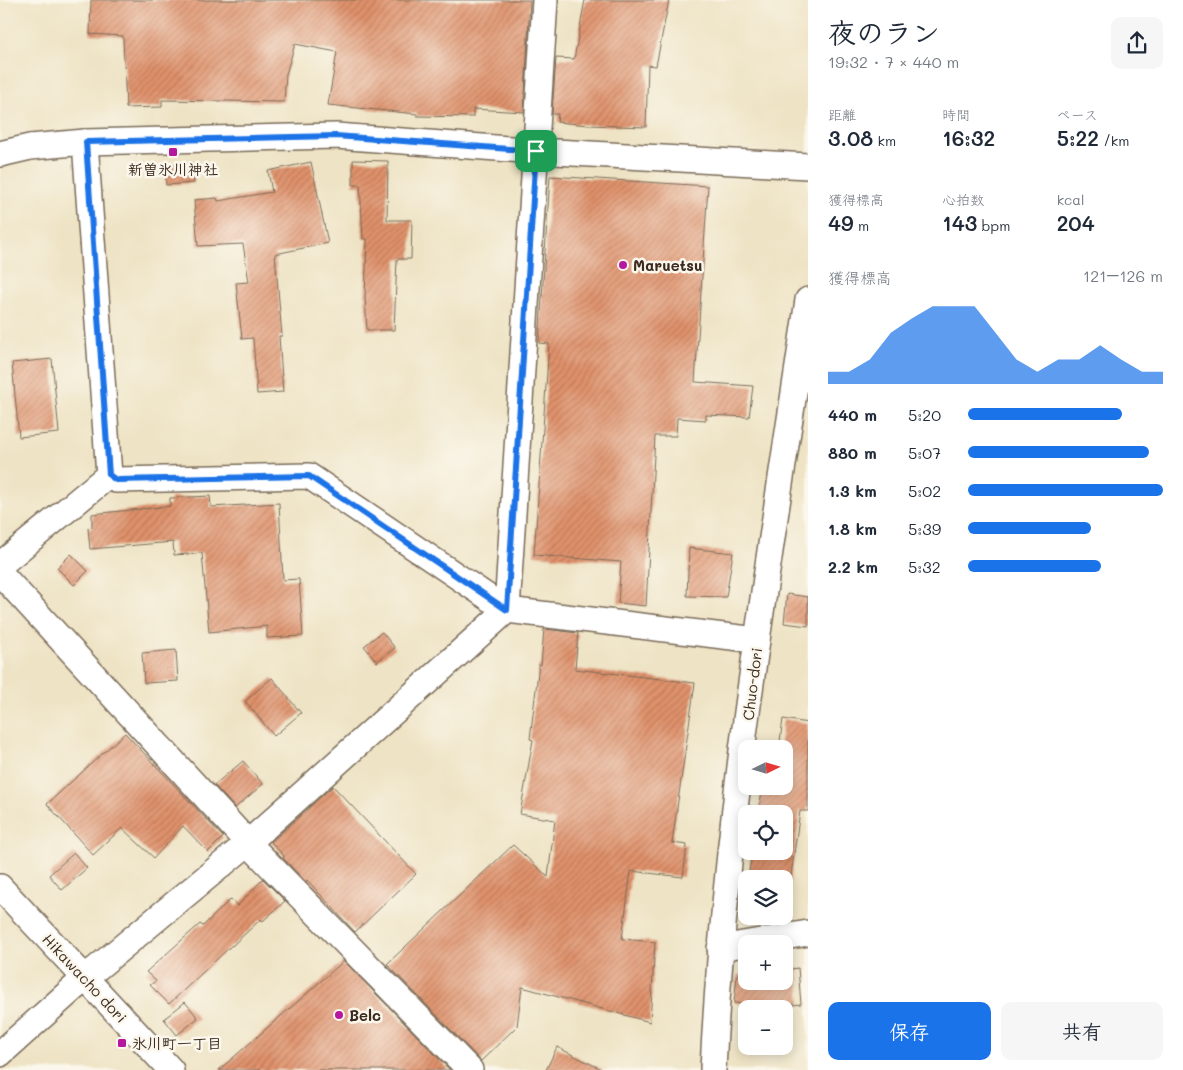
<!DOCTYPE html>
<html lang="ja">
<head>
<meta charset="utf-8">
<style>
  body { margin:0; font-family:Mali,"Klee One",sans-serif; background:#f6f6f7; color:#1f2937; height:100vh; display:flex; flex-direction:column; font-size:19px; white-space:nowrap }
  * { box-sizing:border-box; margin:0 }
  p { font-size:16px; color:#747a83 }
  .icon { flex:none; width:28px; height:28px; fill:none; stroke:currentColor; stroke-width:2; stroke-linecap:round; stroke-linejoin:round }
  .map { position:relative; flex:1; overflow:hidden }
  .panel { display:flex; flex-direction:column; background:#fff; width:375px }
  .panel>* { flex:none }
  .needle { width:32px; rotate:85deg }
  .fabs { position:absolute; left:738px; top:740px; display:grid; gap:10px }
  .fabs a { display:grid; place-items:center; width:55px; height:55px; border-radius:10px; background:#fff; box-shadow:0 2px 12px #0003; font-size:25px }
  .pin { position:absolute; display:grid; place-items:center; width:42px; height:42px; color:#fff; margin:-21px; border-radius:10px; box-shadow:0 2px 8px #0006 }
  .round { display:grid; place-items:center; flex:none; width:52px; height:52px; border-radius:10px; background:#f6f6f7 }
  .summary { display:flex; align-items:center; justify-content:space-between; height:85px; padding:0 20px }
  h1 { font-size:28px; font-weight:600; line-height:38px }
  .figures { display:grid; grid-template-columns:repeat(3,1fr); gap:8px; height:85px; padding:5px 20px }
  .figures div { display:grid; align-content:center }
  .figures b { font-size:21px; font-weight:600 }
  .figures small { font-size:14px; font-weight:400 }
  .figures p { font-size:14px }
  .chart { height:140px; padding:10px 20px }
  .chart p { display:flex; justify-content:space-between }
  .chart svg { width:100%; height:90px; margin-top:5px; fill:#1a73e8; opacity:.7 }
  .primary-button { display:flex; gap:10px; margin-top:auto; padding:10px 20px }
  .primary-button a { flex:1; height:58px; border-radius:10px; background:#1a73e8; color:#fff; font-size:20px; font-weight:600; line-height:58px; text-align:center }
  .primary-button a+a { background:#f6f6f7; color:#1f2937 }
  ul { padding:0 20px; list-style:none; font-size:16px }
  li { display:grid; grid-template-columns:80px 60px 1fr; align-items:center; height:38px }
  li i { height:12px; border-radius:6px; background:#1a73e8 }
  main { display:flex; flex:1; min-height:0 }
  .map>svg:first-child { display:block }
  .building { fill:url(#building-hatch) }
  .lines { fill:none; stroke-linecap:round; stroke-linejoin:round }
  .minor-casing { stroke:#7a6b58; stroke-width:28 }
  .minor { stroke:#fff; stroke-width:25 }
  .route-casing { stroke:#fff; stroke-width:10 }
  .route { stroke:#1a73e8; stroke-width:6 }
  .poi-dot { fill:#b5179e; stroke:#fbf7ec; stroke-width:2 }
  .labels { text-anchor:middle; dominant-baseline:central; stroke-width:5; stroke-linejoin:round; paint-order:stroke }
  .poi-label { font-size:15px; font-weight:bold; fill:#3b2a1e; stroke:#fbf7ec; text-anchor:start }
  .street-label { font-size:15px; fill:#3b2a1e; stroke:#fbf7ec }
</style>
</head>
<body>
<main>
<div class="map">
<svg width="808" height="1070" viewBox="0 0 808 1070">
  <defs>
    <pattern id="building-hatch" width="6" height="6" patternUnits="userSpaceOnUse" patternTransform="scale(1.25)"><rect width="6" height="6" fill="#e0926c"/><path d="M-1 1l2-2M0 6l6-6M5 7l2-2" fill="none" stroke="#b77758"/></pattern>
  </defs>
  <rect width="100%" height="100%" fill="#fbf7ec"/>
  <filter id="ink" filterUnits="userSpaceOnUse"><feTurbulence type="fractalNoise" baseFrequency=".02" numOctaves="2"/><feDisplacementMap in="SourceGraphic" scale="10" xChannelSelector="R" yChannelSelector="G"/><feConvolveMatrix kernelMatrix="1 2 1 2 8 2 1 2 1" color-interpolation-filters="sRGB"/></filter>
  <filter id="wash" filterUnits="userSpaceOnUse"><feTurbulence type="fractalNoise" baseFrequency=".0096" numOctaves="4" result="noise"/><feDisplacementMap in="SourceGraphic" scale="20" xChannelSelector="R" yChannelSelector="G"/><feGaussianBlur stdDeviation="1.12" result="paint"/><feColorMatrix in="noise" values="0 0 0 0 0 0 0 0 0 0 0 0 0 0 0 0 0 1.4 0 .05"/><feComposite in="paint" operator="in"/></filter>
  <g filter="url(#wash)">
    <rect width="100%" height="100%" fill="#eee3c4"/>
    <g id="blocks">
      <g class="building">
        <path d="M 91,0 L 530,0 L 524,112 L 473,109 L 473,117 L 417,116 L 417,114 L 328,105 L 337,52 L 295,44 L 286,74 L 284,102 L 162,100 L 162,107 L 126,108 L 123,36 L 90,34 Z"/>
        <path d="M 585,0 L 669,0 L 656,66 L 648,65 L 646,127 L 589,125 L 557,122 L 558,114 L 552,114 L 556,58 L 574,59 Z"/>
        <path d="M 353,160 L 388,161 L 387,220 L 412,220 L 411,259 L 397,259 L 394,330 L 367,330 L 365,297 L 367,239 L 363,239 L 360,185 L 353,185 Z"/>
        <path d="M 311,162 L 328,243 L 275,254 L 282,336 L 279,336 L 283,392 L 257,394 L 253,338 L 242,339 L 236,283 L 249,282 L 243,244 L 198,246 L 194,200 L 217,198 L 218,201 L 272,192 L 268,171 Z"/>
        <path d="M 193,163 L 194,183 L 166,185 L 165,165 Z"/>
        <path d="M 550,176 L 708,186 L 695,382 L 753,386 L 749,417 L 706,415 L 706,420 L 677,418 L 676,436 L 655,436 L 646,606 L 618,603 L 621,562 L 534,555 L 549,344 L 539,343 Z"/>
        <path d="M 52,359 L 59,433 L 19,437 L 12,363 Z"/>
        <path d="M 210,496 L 211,507 L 279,503 L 283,580 L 299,579 L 303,636 L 267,638 L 267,626 L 209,632 L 202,553 L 174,555 L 173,542 L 90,549 L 88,528 L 92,527 L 92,514 L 170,506 L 170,498 Z"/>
        <path d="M 689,548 L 733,553 L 726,597 L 687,596 Z"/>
        <path d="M 71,554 L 88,571 L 74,585 L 57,568 Z"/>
        <path d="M 787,594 L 808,597 L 808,626 L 784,623 Z"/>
        <path d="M 544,629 L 578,633 L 575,669 L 695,683 L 672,843 L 687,845 L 683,877 L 631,871 L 622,939 L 655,942 L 650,1022 L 522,987 L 517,1026 L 481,1061 L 387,964 L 513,845 L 548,877 L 555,820 L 520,814 L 533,740 L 530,739 L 539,664 L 541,665 Z"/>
        <path d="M 382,632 L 395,648 L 377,662 L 364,646 Z"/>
        <path d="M 176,650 L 178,681 L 144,683 L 142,653 Z"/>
        <path d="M 272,678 L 301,713 L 274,736 L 245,701 Z"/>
        <path d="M 783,719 L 808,723 L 808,811 L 800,811 L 789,890 L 784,889 L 784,879 L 748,879 L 752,851 L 784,851 L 784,814 L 758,814 L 763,786 L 784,786 L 784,749 L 779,749 Z"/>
        <path d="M 125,733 L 223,837 L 208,852 L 183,826 L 154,858 L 122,828 L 93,855 L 47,804 Z"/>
        <path d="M 243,761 L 263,784 L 235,808 L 214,785 Z"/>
        <path d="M 333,786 L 416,874 L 355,932 L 307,880 L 306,882 L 283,858 L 284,856 L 271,842 Z"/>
        <path d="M 74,853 L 87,868 L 62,890 L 49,875 Z"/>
        <path d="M 263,879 L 285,901 L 263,921 L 261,919 L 232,946 L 232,945 L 169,1004 L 150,985 L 156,981 L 146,972 L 200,924 L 203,926 L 231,899 L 237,906 Z"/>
        <path d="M 344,961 L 450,1070 L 219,1070 Z"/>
        <path d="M 798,968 L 801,1004 L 777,1007 L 734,1003 L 737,975 L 746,974 L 746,981 L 784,981 L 784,970 Z"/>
        <path d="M 185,1002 L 198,1018 L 177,1035 L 164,1019 Z"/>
        <path d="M 557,1047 L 603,1070 L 546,1070 Z"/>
      </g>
    </g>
  </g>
  <g filter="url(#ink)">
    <use href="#blocks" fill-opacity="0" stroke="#7a6b58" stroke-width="1"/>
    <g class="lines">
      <defs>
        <g id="minor">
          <path d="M 0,154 L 30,147 L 85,142 L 336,136 L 537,151 L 808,166"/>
          <path d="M 109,475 L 116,480 L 309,476 L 507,610 L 757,640"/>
          <path d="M 0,565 L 109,475 L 85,142"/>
          <path d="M 0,573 L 248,843 L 470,1070"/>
          <path d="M 0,887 L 171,1070"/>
          <path d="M 720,948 L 808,933"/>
          <path d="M 0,1054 L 85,978 L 248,843 L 507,610 L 545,0"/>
          <path d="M 713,1070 C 725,812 770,556 808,300"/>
        </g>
      </defs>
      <use href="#minor" class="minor-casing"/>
      <use href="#minor" class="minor"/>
    </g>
  </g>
  <g class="lines" filter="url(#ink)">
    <defs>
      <path id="route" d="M 336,136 L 536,151 L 507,610 L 309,476 L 116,480 L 109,475 L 86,142 Z"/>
    </defs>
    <use href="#route" class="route-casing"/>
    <use href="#route" class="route"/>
  </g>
  <g class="poi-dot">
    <rect x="168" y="147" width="10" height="10" rx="2.5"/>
    <circle cx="623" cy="265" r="5"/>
    <circle cx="339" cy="1015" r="5"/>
    <rect x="117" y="1038" width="10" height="10" rx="2.5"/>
  </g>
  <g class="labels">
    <g class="poi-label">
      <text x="173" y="169" text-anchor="middle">新曽氷川神社</text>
      <text x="633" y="265">Maruetsu</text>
      <text x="349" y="1015">Belc</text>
      <text x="132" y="1043">氷川町一丁目</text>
    </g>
    <g class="street-label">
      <text transform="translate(752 684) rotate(-83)">Chuo-dori</text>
      <text transform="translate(85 978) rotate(47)">Hikawacho dori</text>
    </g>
  </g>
</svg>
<div class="fabs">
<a><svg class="needle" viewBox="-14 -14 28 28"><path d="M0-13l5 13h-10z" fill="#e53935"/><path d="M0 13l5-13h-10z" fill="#747a83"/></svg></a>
<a><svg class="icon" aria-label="locate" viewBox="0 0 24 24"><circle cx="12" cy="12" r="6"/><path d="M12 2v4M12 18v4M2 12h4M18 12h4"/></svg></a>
<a><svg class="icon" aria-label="layers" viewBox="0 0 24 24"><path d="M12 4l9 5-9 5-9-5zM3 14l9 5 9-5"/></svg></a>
<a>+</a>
<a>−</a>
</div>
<div class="pin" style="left:536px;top:151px;background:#1e9e55"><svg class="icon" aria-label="arrive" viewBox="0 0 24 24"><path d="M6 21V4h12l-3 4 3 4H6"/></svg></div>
</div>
<section class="panel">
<div class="summary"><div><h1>夜のラン</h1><p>19:32 · 7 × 440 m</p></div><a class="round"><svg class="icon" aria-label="share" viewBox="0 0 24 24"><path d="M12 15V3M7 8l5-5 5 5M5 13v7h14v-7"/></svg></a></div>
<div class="figures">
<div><p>距離</p><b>3.08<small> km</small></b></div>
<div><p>時間</p><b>16:32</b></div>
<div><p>ペース</p><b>5:22<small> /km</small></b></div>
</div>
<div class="figures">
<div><p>獲得標高</p><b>49<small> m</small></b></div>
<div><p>心拍数</p><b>143<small> bpm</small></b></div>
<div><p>kcal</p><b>204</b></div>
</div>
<div class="chart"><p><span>獲得標高</span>121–126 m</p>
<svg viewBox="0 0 160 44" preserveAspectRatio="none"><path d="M0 44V38L10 38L20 32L30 19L40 12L50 6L60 6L70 6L80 19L90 32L100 38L110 32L120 32L130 25L140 32L150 38L160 38V44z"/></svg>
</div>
<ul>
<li><b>440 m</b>5:20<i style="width:79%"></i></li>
<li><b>880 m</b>5:07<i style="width:93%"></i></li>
<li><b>1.3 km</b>5:02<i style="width:100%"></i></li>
<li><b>1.8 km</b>5:39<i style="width:63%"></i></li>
<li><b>2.2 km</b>5:32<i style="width:68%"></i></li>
</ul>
<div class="primary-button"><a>保存</a><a>共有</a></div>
</section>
</main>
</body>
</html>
